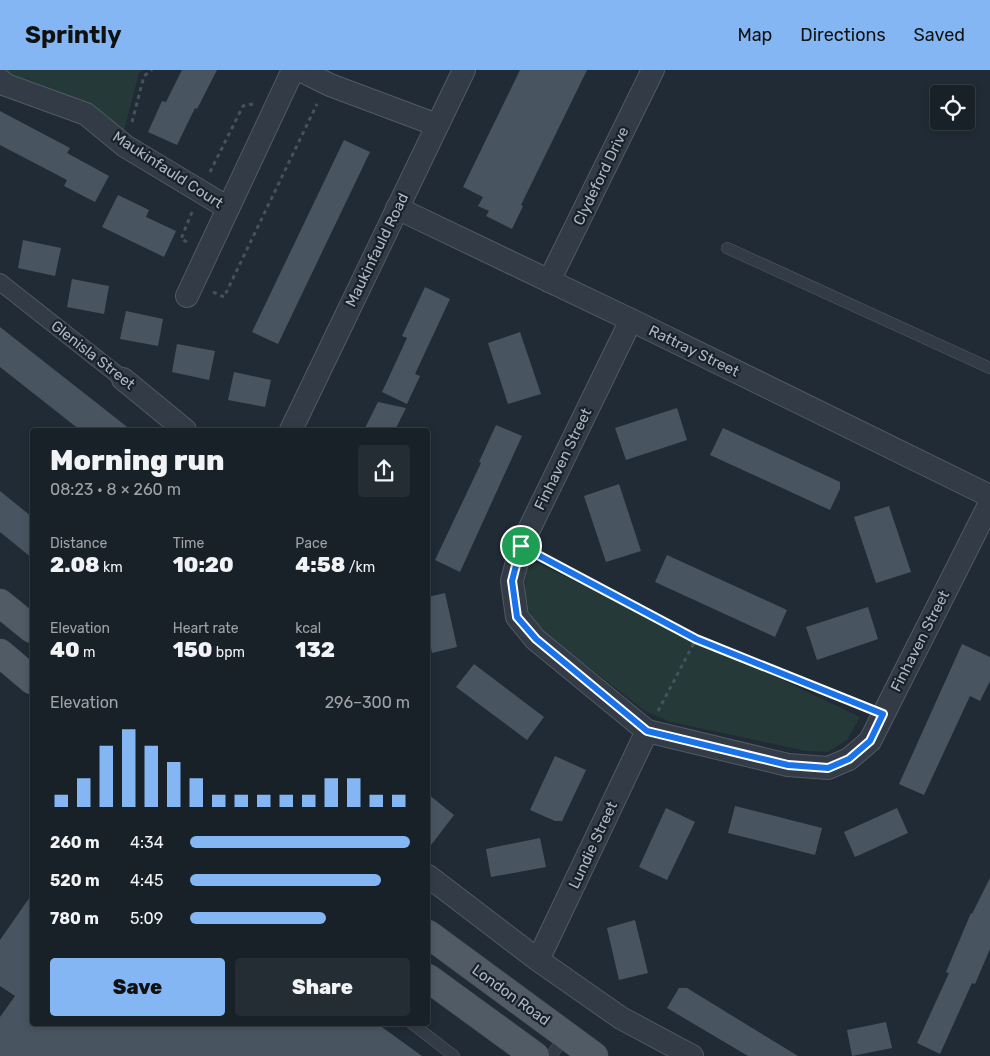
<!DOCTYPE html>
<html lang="en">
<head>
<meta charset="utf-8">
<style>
  body { margin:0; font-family:Rubik,sans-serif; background:#252d34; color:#f1f3f6; height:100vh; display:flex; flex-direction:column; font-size:19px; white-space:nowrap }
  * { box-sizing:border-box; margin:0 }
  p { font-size:16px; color:#9fa3a8 }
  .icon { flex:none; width:28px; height:28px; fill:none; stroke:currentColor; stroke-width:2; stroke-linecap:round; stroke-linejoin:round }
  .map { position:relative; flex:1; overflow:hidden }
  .drawer { position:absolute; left:30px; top:358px; width:400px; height:598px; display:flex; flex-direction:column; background:#182028; border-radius:5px; box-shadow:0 2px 8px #0003,0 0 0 1px #363e45 }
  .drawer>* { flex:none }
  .fabs { position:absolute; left:930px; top:15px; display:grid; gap:10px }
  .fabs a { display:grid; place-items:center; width:45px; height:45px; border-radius:5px; background:#182028; box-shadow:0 2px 8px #0003,0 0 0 1px #363e45; font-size:25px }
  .pin { position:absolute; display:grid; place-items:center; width:42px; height:42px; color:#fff; margin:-21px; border:2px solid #fff; border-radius:50%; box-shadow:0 1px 5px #0007 }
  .round { display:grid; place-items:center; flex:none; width:52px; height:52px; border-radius:5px; background:#252d34 }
  .summary { display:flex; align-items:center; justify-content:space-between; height:85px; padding:0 20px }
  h1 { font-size:28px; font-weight:800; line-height:38px }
  .metrics { display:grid; grid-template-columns:repeat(3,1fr); gap:8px; height:85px; padding:5px 20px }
  .metrics div { display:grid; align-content:center }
  .metrics b { font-size:21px; font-weight:800 }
  .metrics small { font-size:14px; font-weight:400 }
  .metrics p { font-size:14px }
  .chart { height:140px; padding:10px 20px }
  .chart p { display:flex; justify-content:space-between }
  .chart svg { width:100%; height:90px; margin-top:5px; stroke:#83b6f2; stroke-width:6 }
  .cta { display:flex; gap:10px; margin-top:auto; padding:10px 20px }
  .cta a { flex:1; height:58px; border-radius:5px; background:#83b6f2; color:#111; font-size:20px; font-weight:800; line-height:58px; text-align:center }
  .cta a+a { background:#252d34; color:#f1f3f6 }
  ul { padding:0 20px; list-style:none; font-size:16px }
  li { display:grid; grid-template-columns:80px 60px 1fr; align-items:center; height:38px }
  li i { height:12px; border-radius:6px; background:#83b6f2 }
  header { display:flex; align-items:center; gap:30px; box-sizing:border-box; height:70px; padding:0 25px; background:#83b6f2; color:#111 }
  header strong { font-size:24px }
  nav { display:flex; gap:28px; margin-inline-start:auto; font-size:18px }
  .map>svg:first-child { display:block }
  .green { fill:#253938 }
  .building { fill:#485561 }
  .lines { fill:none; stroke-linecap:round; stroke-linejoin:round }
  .service-casing { stroke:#515a64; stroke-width:12 }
  .pedestrian-casing { stroke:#515a64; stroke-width:18 }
  .minor-casing { stroke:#515a64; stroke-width:24 }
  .primary-casing { stroke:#3d454f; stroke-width:29 }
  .path { stroke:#425556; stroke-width:3; stroke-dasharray:4 4; stroke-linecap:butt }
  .service { stroke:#333c46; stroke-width:11 }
  .pedestrian { stroke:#333c46; stroke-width:16 }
  .minor { stroke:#333c46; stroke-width:22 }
  .primary { stroke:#515b66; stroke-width:28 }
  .route-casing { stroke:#fff; stroke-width:10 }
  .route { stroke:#1a73e8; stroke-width:6 }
  .labels { text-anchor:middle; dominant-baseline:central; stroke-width:4.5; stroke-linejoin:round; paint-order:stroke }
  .street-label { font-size:15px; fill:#aeb7c3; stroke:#19212a }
</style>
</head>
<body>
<header>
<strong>Sprintly</strong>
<nav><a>Map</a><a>Directions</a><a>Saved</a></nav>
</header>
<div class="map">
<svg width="990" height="986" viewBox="0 0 990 986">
  <rect width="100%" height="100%" fill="#202b35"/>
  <g class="green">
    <path d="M 0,0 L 143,0 L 139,3 L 123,65 Z"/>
    <path d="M 528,489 L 860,647 L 847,670 L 828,682 L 806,681 L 671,652 L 645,641 L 530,551 L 525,521 Z"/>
  </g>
  <g class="building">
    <path d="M 182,0 L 217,0 L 197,39 L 195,38 L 177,75 L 148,62 L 162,31 L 166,32 Z"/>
    <path d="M 520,0 L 587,0 L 521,135 L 523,136 L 512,159 L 486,146 L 489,141 L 478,136 L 483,127 L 463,117 Z"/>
    <path d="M 0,41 L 70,78 L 67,83 L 109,106 L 95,132 L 64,116 L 67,110 L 0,75 Z"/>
    <path d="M 344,70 L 370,82 L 278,274 L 252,262 Z"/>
    <path d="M 118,125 L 149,140 L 146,147 L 176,161 L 164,187 L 102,157 Z"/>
    <path d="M 23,170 L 61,178 L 55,206 L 18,198 Z"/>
    <path d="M 72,209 L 109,216 L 104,244 L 67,237 Z"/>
    <path d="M 425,217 L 450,229 L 415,304 L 420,306 L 407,334 L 382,322 L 407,268 L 402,266 Z"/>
    <path d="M 126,241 L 163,249 L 158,276 L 120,269 Z"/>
    <path d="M 0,257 L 131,360 L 80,360 L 0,297 Z"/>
    <path d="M 520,262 L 541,324 L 508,334 L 488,273 Z"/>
    <path d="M 177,274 L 215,281 L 209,310 L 172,302 Z"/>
    <path d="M 234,302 L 271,310 L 265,337 L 228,330 Z"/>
    <path d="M 378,332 L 406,338 L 395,360 L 364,360 Z"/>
    <path d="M 677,338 L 687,370 L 626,390 L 615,358 Z"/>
    <path d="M 496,355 L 522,366 L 460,502 L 435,490 L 481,393 L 479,392 Z"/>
    <path d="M 723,358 L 840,412 L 840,419 L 830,440 L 710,385 Z"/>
    <path d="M 619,414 L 641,481 L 606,492 L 584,426 Z"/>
    <path d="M 0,421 L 32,447 L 32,488 L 0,462 Z"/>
    <path d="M 889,436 L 911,502 L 876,513 L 854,447 Z"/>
    <path d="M 667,485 L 787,540 L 775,567 L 655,512 Z"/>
    <path d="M 445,523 L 457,577 L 432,583 L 428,561 L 428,527 Z"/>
    <path d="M 868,537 L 878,569 L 817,590 L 806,557 Z"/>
    <path d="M 962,574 L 990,587 L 990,611 L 980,631 L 970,626 L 924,725 L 899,714 Z"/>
    <path d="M 474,594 L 544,647 L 527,670 L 456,617 Z"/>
    <path d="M 555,686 L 586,700 L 562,751 L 555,751 L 530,740 Z"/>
    <path d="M 428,724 L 454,745 L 428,779 Z"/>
    <path d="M 735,736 L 822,758 L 815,785 L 728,763 Z"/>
    <path d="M 666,738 L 695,752 L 667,810 L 639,797 Z"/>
    <path d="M 897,738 L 908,763 L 855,787 L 844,762 Z"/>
    <path d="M 540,768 L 546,797 L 491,807 L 486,779 Z"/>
    <path d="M 990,808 L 990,879 L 975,914 L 972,913 L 940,984 L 917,973 L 949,903 L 946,902 L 971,843 L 972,844 Z"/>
    <path d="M 32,824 L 32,952 L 375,952 L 422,986 L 0,986 L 0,947 L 15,926 L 0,916 L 0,870 Z"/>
    <path d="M 635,850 L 648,903 L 619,910 L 607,858 Z"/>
    <path d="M 679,918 L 687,918 L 798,986 L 748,986 L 667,938 Z"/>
    <path d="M 886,952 L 892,978 L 852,986 L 847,960 Z"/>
  </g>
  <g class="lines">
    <defs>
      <g id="service">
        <path d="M 727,178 L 990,298"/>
        <path d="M 410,952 L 454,986"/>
        <path d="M 551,986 L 565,966"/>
      </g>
      <path id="pedestrian" d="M 0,212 L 123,309"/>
      <g id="minor">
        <path d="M 300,0 L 330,15 L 437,55"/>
        <path d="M 0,10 L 6,15 L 86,44 L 125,76 L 228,138"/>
        <path d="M 397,138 L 631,250 L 990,426"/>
        <path d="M 549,211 L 653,0"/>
        <path d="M 187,226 L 293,0"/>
        <path d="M 631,250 L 521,476 L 512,511 L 517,547 L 535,569 L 647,661 L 788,695 L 828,698 L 849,689 L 870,671 L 990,433"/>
        <path d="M 123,309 L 185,360"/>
        <path d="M 291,360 L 464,0"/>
        <path d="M 428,806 L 538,890 L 621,948 L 692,986"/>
        <path d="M 538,890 L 647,661"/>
      </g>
      <g id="primary">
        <path d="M 0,533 L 32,559"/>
        <path d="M 0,583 L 32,610"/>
        <path d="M 428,864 L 594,986"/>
        <path d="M 428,908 L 535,986"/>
      </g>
    </defs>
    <use href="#service" class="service-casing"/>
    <use href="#pedestrian" class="pedestrian-casing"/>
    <use href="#minor" class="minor-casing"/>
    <use href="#primary" class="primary-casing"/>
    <g class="path">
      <path d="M 132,52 L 144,6 L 152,0"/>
      <path d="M 210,102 L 243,36 L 253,34"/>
      <path d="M 187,172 L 181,169 L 192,142"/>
      <path d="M 213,222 L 224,227 L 317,34"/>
      <path d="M 542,486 L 696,569 L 862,635"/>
      <path d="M 658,641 L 696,569"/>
    </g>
    <use href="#service" class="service"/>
    <use href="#pedestrian" class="pedestrian"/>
    <use href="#minor" class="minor"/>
    <use href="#primary" class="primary"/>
  </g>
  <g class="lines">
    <defs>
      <path id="route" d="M 521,476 L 696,569 L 883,644 L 870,671 L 849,689 L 828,698 L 788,695 L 647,661 L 536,569 L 517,547 L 512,511 Z"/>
    </defs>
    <use href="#route" class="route-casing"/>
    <use href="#route" class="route"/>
  </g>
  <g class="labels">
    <g class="street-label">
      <text transform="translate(168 100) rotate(33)">Maukinfauld Court</text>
      <text transform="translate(601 106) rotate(-64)">Clydeford Drive</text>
      <text transform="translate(377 180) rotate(-64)">Maukinfauld Road</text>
      <text transform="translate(694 281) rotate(26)">Rattray Street</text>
      <text transform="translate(93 285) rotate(38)">Glenisla Street</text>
      <text transform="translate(563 389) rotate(-64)">Finhaven Street</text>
      <text transform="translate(920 571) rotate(-63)">Finhaven Street</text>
      <text transform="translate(593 775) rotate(-65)">Lundie Street</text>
      <text transform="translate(511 925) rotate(36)">London Road</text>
    </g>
  </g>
</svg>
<div class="fabs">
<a><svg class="icon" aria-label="locate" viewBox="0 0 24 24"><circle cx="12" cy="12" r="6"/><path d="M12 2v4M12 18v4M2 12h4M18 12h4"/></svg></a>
</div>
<div class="pin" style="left:521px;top:476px;background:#1e9e55"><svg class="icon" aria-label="arrive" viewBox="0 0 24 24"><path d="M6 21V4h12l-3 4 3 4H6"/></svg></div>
<section class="drawer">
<div class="summary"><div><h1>Morning run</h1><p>08:23 · 8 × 260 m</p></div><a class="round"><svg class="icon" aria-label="share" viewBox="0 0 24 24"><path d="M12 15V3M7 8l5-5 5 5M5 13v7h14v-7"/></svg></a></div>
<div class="metrics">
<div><p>Distance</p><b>2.08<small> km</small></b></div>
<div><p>Time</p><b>10:20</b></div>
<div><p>Pace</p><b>4:58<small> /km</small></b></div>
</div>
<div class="metrics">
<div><p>Elevation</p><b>40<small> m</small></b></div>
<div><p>Heart rate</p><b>150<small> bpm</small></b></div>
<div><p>kcal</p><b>132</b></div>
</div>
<div class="chart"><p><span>Elevation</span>296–300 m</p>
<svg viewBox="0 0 160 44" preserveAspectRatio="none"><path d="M5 44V38M15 44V30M25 44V14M35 44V6M45 44V14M55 44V22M65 44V30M75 44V38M85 44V38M95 44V38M105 44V38M115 44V38M125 44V30M135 44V30M145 44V38M155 44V38"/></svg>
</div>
<ul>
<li><b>260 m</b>4:34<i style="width:100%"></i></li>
<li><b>520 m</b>4:45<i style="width:87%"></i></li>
<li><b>780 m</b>5:09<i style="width:62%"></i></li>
</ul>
<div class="cta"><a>Save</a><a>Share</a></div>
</section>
</div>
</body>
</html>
